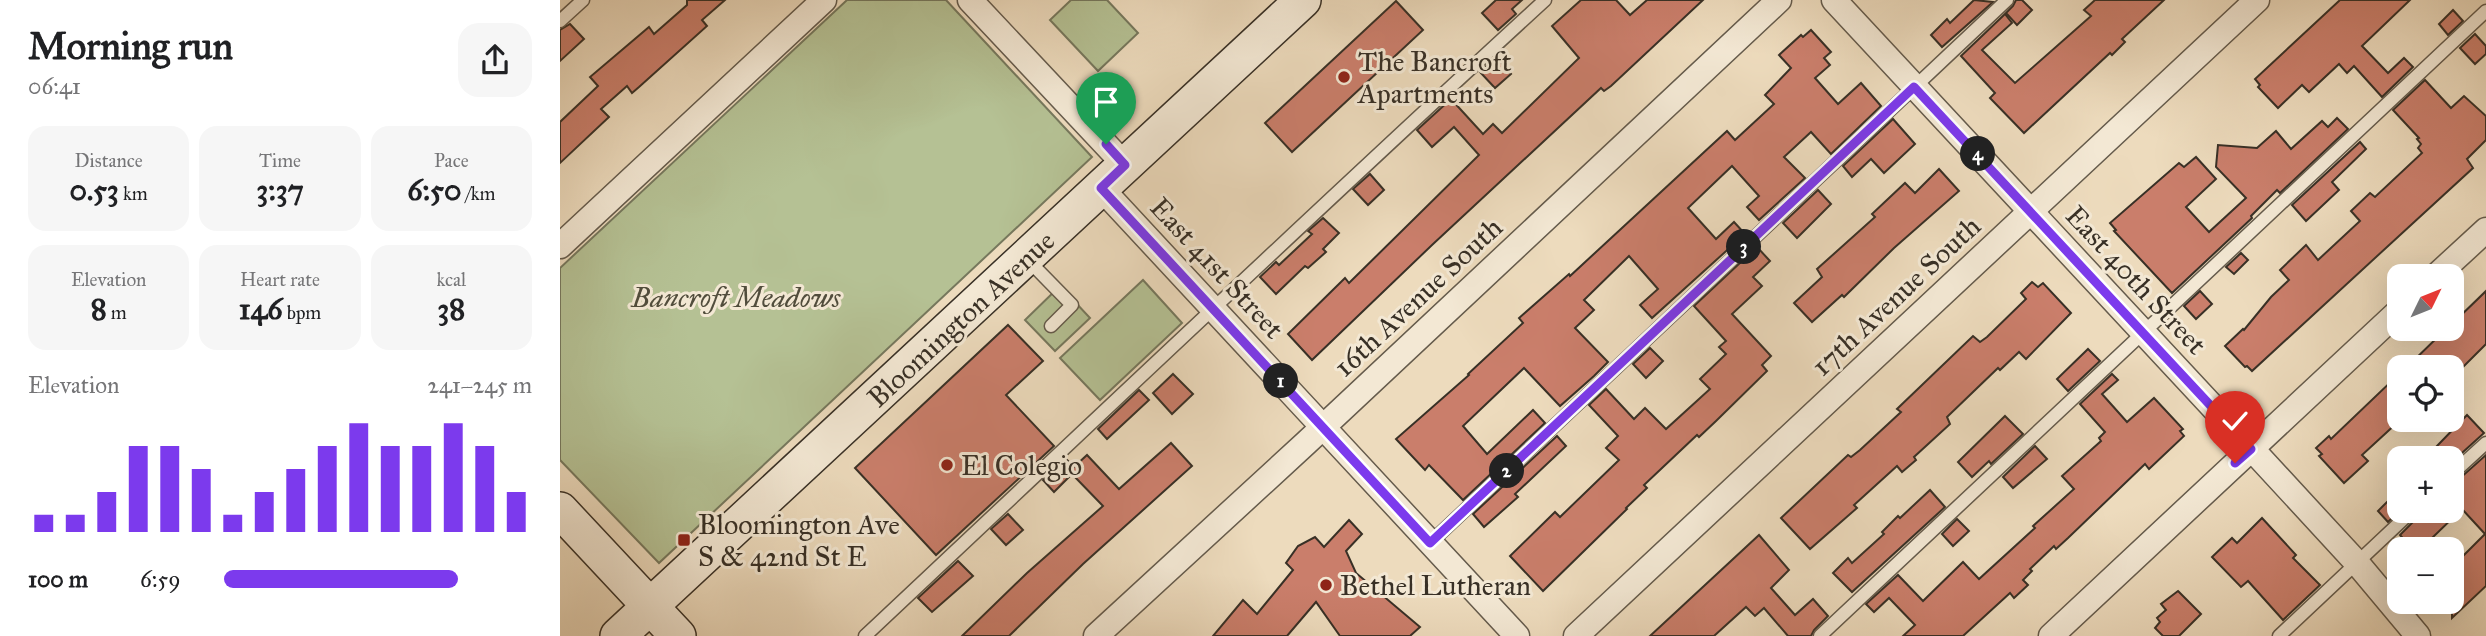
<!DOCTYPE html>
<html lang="en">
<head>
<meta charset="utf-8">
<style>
  body { margin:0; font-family:"IM FELL Great Primer",serif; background:#f6f6f6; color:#202124; height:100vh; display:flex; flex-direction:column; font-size:26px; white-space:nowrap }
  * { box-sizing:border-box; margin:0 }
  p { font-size:23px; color:#757577 }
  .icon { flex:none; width:38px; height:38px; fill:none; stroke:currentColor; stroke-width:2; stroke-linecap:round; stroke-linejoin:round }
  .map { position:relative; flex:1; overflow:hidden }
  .sheet { display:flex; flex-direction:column; background:#fff; width:560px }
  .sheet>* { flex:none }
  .needle { width:46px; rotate:47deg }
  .fabs { position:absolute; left:1827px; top:264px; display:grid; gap:14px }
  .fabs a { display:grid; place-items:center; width:77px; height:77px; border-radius:14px; background:#fff; box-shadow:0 7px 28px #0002; font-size:35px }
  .pin { position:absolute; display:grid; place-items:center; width:60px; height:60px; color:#fff; margin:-72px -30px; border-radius:50% 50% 50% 0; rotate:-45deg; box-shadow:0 0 7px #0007 }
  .pin .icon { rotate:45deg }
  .km { position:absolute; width:35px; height:35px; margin:-18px; border-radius:50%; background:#222; color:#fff; font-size:19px; line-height:35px; text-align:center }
  .round { display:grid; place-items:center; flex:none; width:74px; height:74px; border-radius:21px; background:#f6f6f6 }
  .head { display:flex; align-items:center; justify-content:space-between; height:119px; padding:0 28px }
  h1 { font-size:38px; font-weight:700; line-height:52px }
  .stats { display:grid; grid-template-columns:repeat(3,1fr); gap:10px; height:119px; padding:7px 28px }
  .stats div { display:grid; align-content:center; border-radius:18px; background:#f6f6f6; text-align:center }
  .stats b { font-size:30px; font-weight:700 }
  .stats small { font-size:19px; font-weight:400 }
  .stats p { font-size:19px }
  .chart { height:196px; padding:14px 28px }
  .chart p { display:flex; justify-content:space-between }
  .chart svg { width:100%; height:126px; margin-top:7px; stroke:#7c3aed; stroke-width:6 }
  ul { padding:0 28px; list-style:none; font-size:23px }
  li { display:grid; grid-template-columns:112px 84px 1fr; align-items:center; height:52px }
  li i { height:18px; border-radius:9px; background:#7c3aed }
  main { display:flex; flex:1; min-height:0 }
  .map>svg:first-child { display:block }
  .green { fill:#b5c194; stroke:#76785d; stroke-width:2 }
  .building { fill:#ca7e6b; stroke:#383026; stroke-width:2 }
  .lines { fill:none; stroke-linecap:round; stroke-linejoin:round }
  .lane-casing { stroke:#655b4c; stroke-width:15 }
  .street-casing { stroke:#655b4c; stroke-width:27 }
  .secondary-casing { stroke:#383026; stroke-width:38 }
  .lane { stroke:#f3e8d4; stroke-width:12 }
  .street { stroke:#f3e8d4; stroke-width:24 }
  .secondary { stroke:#f3e8d4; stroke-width:35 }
  .route-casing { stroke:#fff; stroke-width:14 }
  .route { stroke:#7c3aed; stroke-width:9 }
  .poi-dot { fill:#8f2418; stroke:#f3e8d4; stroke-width:2.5 }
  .labels { text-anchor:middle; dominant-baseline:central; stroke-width:6; stroke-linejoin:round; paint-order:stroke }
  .poi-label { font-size:28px; fill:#383026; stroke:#f3e8d4; text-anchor:start }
  .street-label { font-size:28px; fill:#383026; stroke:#f3e8d4 }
  .park-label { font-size:28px; font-style:italic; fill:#514d3c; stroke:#f3e8d4 }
</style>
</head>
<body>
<main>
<section class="sheet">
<div class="head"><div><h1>Morning run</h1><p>06:41</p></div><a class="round"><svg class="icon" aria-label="share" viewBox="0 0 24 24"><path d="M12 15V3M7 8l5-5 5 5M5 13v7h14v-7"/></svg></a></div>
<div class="stats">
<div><p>Distance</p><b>0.53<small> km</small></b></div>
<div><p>Time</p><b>3:37</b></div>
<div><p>Pace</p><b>6:50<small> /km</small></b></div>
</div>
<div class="stats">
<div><p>Elevation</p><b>8<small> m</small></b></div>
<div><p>Heart rate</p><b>146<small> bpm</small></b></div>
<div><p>kcal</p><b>38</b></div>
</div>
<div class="chart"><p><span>Elevation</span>241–245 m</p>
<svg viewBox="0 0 160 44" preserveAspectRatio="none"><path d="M5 44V38M15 44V38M25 44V30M35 44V14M45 44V14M55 44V22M65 44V38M75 44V30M85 44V22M95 44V14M105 44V6M115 44V14M125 44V14M135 44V6M145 44V14M155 44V30"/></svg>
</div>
<ul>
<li><b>100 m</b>6:59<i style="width:76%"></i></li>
</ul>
</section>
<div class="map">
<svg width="1926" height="636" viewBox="0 0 1926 636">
  <rect width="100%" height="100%" fill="#eddbbd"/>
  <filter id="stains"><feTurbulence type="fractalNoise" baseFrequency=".00286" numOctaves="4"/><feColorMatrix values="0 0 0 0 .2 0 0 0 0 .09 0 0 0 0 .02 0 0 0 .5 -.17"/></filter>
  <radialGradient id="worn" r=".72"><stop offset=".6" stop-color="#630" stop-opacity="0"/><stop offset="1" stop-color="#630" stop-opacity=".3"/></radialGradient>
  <g class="green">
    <path d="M 287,0 L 386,0 L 532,157 L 99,563 L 0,460 L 0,268 Z"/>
    <path d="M 511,0 L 547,0 L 578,33 L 538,71 L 490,20 Z"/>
    <path d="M 583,280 L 622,323 L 540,400 L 500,358 Z"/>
    <path d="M 500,286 L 530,318 L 495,351 L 465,320 Z"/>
  </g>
  <g class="building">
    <path d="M 127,0 L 165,0 L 142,20 L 147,26 L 79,87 L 72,93 L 67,86 L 41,109 L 49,117 L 0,163 L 0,122 L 38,86 L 30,77 L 89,27 L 94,34 L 127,5 Z"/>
    <path d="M 936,0 L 962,0 L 952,9 L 956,14 L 938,30 L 922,13 Z"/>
    <path d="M 1021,0 L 1056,0 L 1070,15 L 1087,0 L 1143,0 L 1051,86 L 1044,91 L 1041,88 L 872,245 L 752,360 L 728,334 L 785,278 L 789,283 L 919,155 L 894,127 L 872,147 L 857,130 L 891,99 L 923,134 L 933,124 L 942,133 L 1019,58 L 992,26 Z"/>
    <path d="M 1414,0 L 1433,2 L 1382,47 L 1371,35 L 1387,19 L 1390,23 Z"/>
    <path d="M 1456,0 L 1462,0 L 1472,10 L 1457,25 L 1446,13 L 1453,6 Z"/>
    <path d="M 1535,0 L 1604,0 L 1562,39 L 1565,42 L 1552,55 L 1550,53 L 1464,133 L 1430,98 L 1435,93 L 1401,56 L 1445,14 L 1452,23 L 1422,50 L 1455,83 L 1531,16 L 1524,10 Z"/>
    <path d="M 1780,0 L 1850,0 L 1802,46 L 1828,73 L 1844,58 L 1853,67 L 1822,97 L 1794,66 L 1787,73 L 1779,64 L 1749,92 L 1742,85 L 1718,108 L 1698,87 L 1700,85 L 1695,79 Z"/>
    <path d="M 836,1 L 863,30 L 732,152 L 705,123 Z"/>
    <path d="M 1893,10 L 1903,21 L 1888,35 L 1879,24 Z"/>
    <path d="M 10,24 L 24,39 L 0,61 L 0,30 Z"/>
    <path d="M 1251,30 L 1271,52 L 1264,58 L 1270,65 L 1255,78 L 1278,104 L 1301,83 L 1321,106 L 1271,154 L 1251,132 L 1224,157 L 1245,178 L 1199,220 L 1187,207 L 1199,196 L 1172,166 L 1128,208 L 1156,239 L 1174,222 L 1185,234 L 1092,318 L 1080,305 L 1098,289 L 1069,256 L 1024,300 L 1034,310 L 1015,328 L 1048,362 L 1034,376 L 1000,406 L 964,368 L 903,426 L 927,454 L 973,410 L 985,423 L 903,500 L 869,465 L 865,470 L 836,439 L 909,375 L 908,374 L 963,323 L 959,318 L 1009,274 L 1010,276 L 1167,131 L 1175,140 L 1214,104 L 1205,95 L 1231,68 L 1219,55 L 1241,35 L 1243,37 Z"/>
    <path d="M 1915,34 L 1926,46 L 1926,54 L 1915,64 L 1900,48 Z"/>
    <path d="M 936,57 L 951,74 L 935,88 L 920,72 Z"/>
    <path d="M 1865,80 L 1891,108 L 1904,96 L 1926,116 L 1926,140 L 1907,159 L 1913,168 L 1692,371 L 1687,366 L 1685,367 L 1665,346 L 1683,329 L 1684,330 L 1711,297 L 1729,280 L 1720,270 L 1746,245 L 1758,260 L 1800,221 L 1791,211 L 1810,193 L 1815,197 L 1862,153 L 1858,148 L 1861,144 L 1857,139 L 1859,138 L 1833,110 Z"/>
    <path d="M 1777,118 L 1788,129 L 1720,193 L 1717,190 L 1691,216 L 1692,218 L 1612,293 L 1554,231 L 1556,230 L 1550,223 L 1619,163 L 1624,167 L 1636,157 L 1656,179 L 1626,207 L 1649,232 L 1686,198 L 1656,167 L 1658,145 L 1697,148 L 1716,131 L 1731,149 L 1762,121 L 1768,127 Z"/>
    <path d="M 1333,119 L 1355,144 L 1324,173 L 1311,159 L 1292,177 L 1283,166 Z"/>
    <path d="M 1800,142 L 1806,149 L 1772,182 L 1779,190 L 1746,221 L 1732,205 Z"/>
    <path d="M 1379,169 L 1399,191 L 1334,248 L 1284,297 L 1282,295 L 1252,322 L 1234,303 L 1262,277 L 1257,269 L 1315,217 L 1312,214 L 1345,183 L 1355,193 Z"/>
    <path d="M 810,174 L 824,190 L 808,205 L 793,189 Z"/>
    <path d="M 1258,190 L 1271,204 L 1237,238 L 1223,223 Z"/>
    <path d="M 763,218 L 779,233 L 763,249 L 766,252 L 748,268 L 745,266 L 716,294 L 700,277 L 716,262 L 719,265 L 752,234 L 748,231 Z"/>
    <path d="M 1197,247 L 1210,261 L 1193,277 L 1202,286 L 1172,314 L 1211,356 L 1202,365 L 1207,371 L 1156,421 L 1139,437 L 1137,435 L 1084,485 L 1087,488 L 1066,508 L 1067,509 L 983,591 L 950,556 L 995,512 L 1000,517 L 1059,460 L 1046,448 L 1058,436 L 1029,405 L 1046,389 L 1074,419 L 1085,408 L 1106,429 L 1150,389 L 1140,379 L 1166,354 L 1159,347 L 1166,341 L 1134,306 Z"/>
    <path d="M 1681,253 L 1688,260 L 1674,274 L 1666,267 Z"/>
    <path d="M 1472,282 L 1478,287 L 1483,283 L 1511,313 L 1466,359 L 1459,352 L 1440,370 L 1438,368 L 1387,417 L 1390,424 L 1354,457 L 1356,460 L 1342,472 L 1337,466 L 1294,505 L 1297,508 L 1250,549 L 1221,518 L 1288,455 L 1291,457 L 1300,450 L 1341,412 L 1337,409 L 1413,336 L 1420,342 L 1427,337 L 1466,299 L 1461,293 Z"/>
    <path d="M 1640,291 L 1652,304 L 1636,319 L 1624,306 Z"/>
    <path d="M 1926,291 L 1926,344 L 1902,368 L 1846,368 L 1886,329 L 1892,329 L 1892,324 Z"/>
    <path d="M 448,325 L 483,361 L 446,395 L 494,446 L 376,555 L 295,468 Z"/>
    <path d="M 1090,348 L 1103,361 L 1086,378 L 1073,364 Z"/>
    <path d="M 1528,349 L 1540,361 L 1508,391 L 1497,379 Z"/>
    <path d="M 613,374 L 633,394 L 612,414 L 593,393 Z"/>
    <path d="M 1552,374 L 1558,380 L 1542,394 L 1567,422 L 1594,398 L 1623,429 L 1620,431 L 1624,436 L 1589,469 L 1585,464 L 1508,538 L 1496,549 L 1494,546 L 1470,569 L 1472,571 L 1463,580 L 1468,585 L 1454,598 L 1450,593 L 1403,636 L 1343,636 L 1355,625 L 1329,598 L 1314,612 L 1306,604 L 1338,575 L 1363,601 L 1403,562 L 1419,579 L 1475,528 L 1473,526 L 1514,489 L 1502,476 L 1541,441 L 1539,438 L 1545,432 L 1520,404 Z"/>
    <path d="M 1839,374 L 1839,421 L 1802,455 L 1808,461 L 1784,483 L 1759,456 L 1762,454 L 1756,448 L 1769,436 L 1771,439 Z"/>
    <path d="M 579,390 L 589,400 L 547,439 L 538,429 Z"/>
    <path d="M 1907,415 L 1924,433 L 1892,462 L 1892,458 L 1887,458 L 1876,447 Z"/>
    <path d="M 1445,416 L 1463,434 L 1431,464 L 1429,461 L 1412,477 L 1398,462 Z"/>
    <path d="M 997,436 L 1006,446 L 955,494 L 958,497 L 924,527 L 913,514 Z"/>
    <path d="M 611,443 L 632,466 L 523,564 L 449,636 L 402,636 L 467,573 L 543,506 L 512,474 L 494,492 L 483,480 L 506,459 L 514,467 L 527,455 L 559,489 Z"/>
    <path d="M 1475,446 L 1487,459 L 1453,488 L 1443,477 Z"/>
    <path d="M 1926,455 L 1926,586 L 1892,618 L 1892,567 L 1925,534 L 1902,509 L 1873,537 L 1884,550 L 1853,550 L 1840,535 L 1858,517 L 1861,511 L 1892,511 L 1892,483 L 1898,480 Z"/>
    <path d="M 1370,490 L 1385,507 L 1292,592 L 1273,573 L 1288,558 L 1292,563 L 1324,534 L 1322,532 L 1338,516 L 1340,518 Z"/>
    <path d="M 1830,499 L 1839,511 L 1828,522 L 1818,511 Z"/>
    <path d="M 448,514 L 463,530 L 446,545 L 431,529 Z"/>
    <path d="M 1702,518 L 1736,555 L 1733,558 L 1760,585 L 1723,620 L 1688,581 L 1681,587 L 1652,557 L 1672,538 L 1677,543 Z"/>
    <path d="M 1397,519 L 1409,531 L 1393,546 L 1382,534 Z"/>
    <path d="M 789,520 L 802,534 L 786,551 L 796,573 L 860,627 L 850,636 L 780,636 L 756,602 L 727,636 L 653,636 L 683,600 L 697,614 L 733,570 L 726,563 L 738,546 L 755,537 L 764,547 Z"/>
    <path d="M 1199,535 L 1229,570 L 1211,588 L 1235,615 L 1253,599 L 1268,616 L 1254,630 L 1251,636 L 1228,636 L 1204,608 L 1195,616 L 1186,607 L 1154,636 L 1090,636 Z"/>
    <path d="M 398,561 L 413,576 L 372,612 L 358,598 Z"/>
    <path d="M 1618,591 L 1641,614 L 1619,636 L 1603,636 L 1595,628 L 1600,622 L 1597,618 L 1606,610 L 1601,604 Z"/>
  </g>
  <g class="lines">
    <defs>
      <g id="lane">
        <path d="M 0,21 L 23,0"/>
        <path d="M 466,258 L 512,305 L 491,326"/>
        <path d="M 1892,474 L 1926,443"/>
        <path d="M 870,543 L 1447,0"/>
        <path d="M 305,636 C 531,424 756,210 985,0"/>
        <path d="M 1260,636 L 1926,11"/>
        <path d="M 1719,636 L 1852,511"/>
      </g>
      <g id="street">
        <path d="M 410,0 L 565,165"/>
        <path d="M 1274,0 L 1678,434 L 1797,563 L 1858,636"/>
        <path d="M 541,188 L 957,636"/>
        <path d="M 0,246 L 264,0"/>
        <path d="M 1876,276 L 1926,230"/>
        <path d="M 536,636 L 746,443 L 1219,0"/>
        <path d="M 1016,636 L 1697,0"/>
        <path d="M 1491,636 L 1839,311"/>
      </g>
      <g id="secondary">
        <path d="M 0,510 L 118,636"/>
        <path d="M 58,636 L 743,0"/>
      </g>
    </defs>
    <use href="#lane" class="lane-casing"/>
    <use href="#street" class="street-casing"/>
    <use href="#secondary" class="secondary-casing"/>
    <use href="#lane" class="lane"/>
    <use href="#street" class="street"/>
    <use href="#secondary" class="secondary"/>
  </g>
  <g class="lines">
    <defs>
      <path id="route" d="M 546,144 L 565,165 L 541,188 L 870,543 L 1354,87 L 1691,449 L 1675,463"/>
    </defs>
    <use href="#route" class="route-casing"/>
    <use href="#route" class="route"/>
  </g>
  <g class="poi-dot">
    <circle cx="784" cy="77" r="7"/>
    <circle cx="387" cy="465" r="7"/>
    <rect x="117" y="533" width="14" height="14" rx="3.5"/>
    <circle cx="766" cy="585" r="7"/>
  </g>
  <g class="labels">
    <g class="poi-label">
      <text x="798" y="61">The Bancroft<tspan x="798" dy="32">Apartments</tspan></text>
      <text x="401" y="465">El Colegio</text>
      <text x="138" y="524">Bloomington Ave<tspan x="138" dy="32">S &amp; 42nd St E</tspan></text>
      <text x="780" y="585">Bethel Lutheran</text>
    </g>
    <g class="street-label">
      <text transform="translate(657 268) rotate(47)">East 41st Street</text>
      <text transform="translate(1576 280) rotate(47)">East 40th Street</text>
      <text transform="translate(1336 296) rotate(-43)">17th Avenue South</text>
      <text transform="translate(858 297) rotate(-43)">16th Avenue South</text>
      <text transform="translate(401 319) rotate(-43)">Bloomington Avenue</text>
    </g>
    <g class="park-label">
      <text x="176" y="297">Bancroft Meadows</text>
    </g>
  </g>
  <rect width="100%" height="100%" filter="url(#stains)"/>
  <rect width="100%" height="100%" fill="url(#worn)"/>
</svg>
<div class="fabs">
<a><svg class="needle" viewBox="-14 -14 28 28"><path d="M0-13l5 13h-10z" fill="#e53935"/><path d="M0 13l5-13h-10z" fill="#757577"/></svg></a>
<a><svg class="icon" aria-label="locate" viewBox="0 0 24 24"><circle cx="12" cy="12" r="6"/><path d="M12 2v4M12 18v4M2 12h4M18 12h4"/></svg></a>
<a>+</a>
<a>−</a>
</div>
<div class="pin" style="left:546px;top:144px;background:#1e9e55"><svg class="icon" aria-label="arrive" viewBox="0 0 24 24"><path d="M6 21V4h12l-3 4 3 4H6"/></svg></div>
<div class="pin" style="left:1675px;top:463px;background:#d93025"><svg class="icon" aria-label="check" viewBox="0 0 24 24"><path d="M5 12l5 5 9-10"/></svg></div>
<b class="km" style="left:721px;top:381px">1</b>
<b class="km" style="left:947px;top:471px">2</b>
<b class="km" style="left:1184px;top:247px">3</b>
<b class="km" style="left:1418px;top:154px">4</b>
</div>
</main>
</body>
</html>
